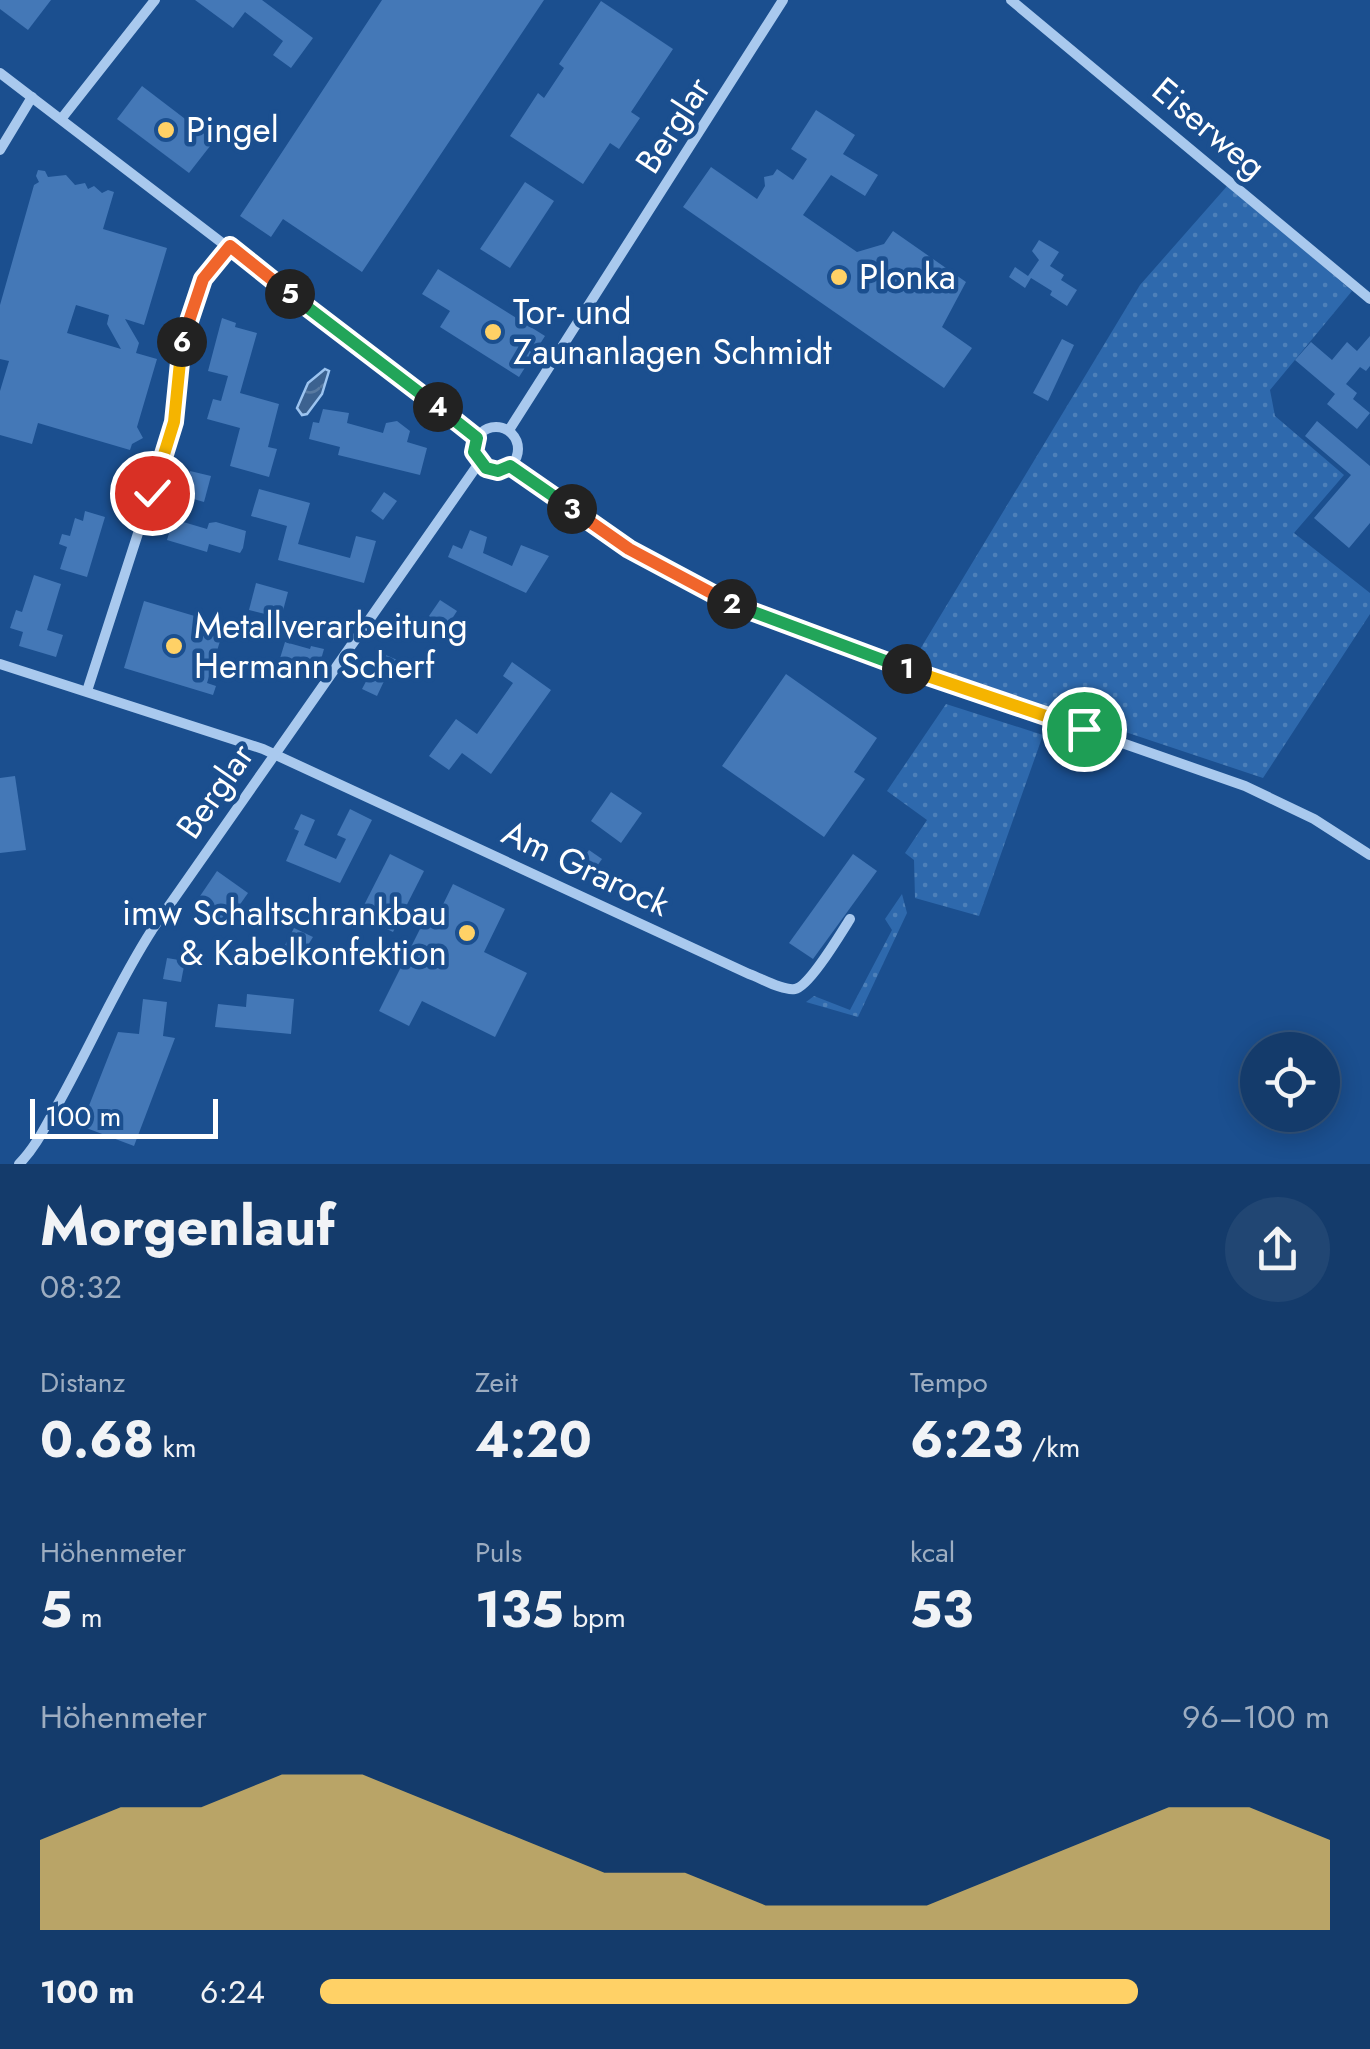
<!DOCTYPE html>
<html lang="de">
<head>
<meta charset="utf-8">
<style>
  body { margin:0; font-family:Jost,sans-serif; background:#214673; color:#f1f3f6; height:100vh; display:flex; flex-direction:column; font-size:38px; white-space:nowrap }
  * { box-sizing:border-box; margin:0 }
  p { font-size:32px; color:#9dadc1 }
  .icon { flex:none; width:55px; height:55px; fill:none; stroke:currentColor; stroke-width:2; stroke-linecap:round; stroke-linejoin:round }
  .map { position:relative; height:1164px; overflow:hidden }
  .sheet { display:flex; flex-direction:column; background:#143b6b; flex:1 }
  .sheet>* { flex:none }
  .controls { position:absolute; left:1240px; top:1032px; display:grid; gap:20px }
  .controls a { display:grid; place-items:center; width:100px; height:100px; border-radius:50%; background:#143b6b; box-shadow:0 5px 25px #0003,0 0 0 2px #33557e; font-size:50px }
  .scale { position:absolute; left:30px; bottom:25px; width:188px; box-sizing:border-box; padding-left:10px; border:5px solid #fff; border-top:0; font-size:28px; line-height:35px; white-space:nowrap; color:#fff; -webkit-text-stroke:8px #1b4f8f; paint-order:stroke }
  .pin { position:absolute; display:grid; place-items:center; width:85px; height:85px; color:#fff; margin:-42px; border:5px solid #fff; border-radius:50%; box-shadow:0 2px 10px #0007 }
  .km { position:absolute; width:50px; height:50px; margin:-25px; border-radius:50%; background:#222; color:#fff; font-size:28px; line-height:50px; text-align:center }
  .round { display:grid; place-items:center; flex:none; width:105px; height:105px; border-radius:52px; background:#214673 }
  .summary { display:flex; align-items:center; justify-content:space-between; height:170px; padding:0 40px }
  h1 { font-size:55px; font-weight:700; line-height:75px }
  .metrics { display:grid; grid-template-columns:repeat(3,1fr); gap:15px; height:170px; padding:10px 40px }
  .metrics div { display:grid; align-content:center }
  .metrics b { font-size:50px; font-weight:700 }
  .metrics small { font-size:28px; font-weight:400 }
  .metrics p { font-size:28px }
  .chart { height:280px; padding:20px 40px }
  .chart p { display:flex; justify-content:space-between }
  .chart svg { width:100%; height:180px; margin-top:10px; fill:#ffd166; opacity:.7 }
  ul { padding:0 40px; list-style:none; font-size:32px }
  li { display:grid; grid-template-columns:160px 120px 1fr; align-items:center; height:75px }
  li i { height:25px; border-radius:12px; background:#ffd166 }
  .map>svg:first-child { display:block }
  .grass { fill:url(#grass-dots) }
  .water { fill:url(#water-waves); stroke:#9cc4f0; stroke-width:2.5 }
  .building { fill:#4478b7; fill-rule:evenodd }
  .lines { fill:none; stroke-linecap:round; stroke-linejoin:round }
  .street { stroke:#a9c9ee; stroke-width:10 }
  .split-1-casing { stroke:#fff; stroke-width:20 }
  .split-2-casing { stroke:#fff; stroke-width:20 }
  .split-3-casing { stroke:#fff; stroke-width:20 }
  .split-4-casing { stroke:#fff; stroke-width:20 }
  .split-5-casing { stroke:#fff; stroke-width:20 }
  .split-6-casing { stroke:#fff; stroke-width:20 }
  .split-7-casing { stroke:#fff; stroke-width:20 }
  .split-1 { stroke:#f5b400; stroke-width:12 }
  .split-2 { stroke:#22a559; stroke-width:12 }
  .split-3 { stroke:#f0652b; stroke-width:12 }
  .split-4 { stroke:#22a559; stroke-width:12 }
  .split-5 { stroke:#22a559; stroke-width:12 }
  .split-6 { stroke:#f0652b; stroke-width:12 }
  .split-7 { stroke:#f5b400; stroke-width:12 }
  .poi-dot { fill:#ffd166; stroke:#1b4f8f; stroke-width:4 }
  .labels { text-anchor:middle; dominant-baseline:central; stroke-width:9; stroke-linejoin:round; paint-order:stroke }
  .street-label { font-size:35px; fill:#fff; stroke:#1b4f8f }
  .poi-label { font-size:35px; fill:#fff; stroke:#1b4f8f; text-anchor:start }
</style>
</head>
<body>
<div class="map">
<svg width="1370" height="1164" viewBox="0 0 1370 1164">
  <defs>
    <pattern id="grass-dots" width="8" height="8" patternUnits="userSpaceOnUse" patternTransform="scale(2.5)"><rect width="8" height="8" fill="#2e69ad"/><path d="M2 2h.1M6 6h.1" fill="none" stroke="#4d80b9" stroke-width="1.8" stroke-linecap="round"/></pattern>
    <pattern id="water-waves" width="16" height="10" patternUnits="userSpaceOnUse" patternTransform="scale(2.5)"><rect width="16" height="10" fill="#3c6290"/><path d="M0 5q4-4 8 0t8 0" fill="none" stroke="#597aa1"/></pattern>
  </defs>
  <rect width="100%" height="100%" fill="#1b4f8f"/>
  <g class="grass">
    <path d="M 1228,185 L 1352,291 L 1270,390 L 1275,416 L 1344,475 L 1294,533 L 1370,593 L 1370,614 L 1263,778 L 913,661 L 1140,285 Z"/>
    <path d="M 946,704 L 1043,735 L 979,916 L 915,898 L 914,860 L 905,853 L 927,820 L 887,791 Z"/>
    <path d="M 902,894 L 907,913 L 858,1017 L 806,1002 L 814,996 L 850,1010 L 892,930 L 885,919 Z"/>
  </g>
  <path class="water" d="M 325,369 L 329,371 L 322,394 L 307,414 L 302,415 L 297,408 L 308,383 Z"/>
  <g class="building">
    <path d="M 0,0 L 51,0 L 28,30 L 0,9 Z"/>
    <path d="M 195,0 L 262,0 L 313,38 L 291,68 L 273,55 L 283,41 L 245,12 L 233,28 Z"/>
    <path d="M 382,0 L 544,0 L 362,272 L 283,219 L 271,237 L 240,216 Z"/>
    <path d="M 601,1 L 673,49 L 631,112 L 640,118 L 619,149 L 610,143 L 583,184 L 510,136 L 538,93 L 544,98 L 564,68 L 559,64 Z"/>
    <path d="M 142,86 L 214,141 L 189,173 L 117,119 Z"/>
    <path d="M 816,110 L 855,135 L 843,154 L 878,175 L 865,196 L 831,175 L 803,215 L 857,252 L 884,244 L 893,231 L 966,282 L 942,327 L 972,348 L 944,388 L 683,207 L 711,167 L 757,199 L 765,186 L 764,177 L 773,175 L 777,169 L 793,180 L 807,159 L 791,149 Z"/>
    <path d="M 38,170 L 45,171 L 48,177 L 66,175 L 75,185 L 85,183 L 88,189 L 94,186 L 102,193 L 108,190 L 114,192 L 103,229 L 167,248 L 144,325 L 125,319 L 139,343 L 136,353 L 157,359 L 137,427 L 143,438 L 132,444 L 130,450 L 38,423 L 32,444 L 0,435 L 0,391 L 9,361 L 0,359 L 0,305 L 34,185 L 39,182 L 36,176 ZM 76,305 L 109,315 L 107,324 L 121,349 L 67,333 Z"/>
    <path d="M 525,182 L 554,201 L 510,268 L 480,249 Z"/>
    <path d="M 1039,240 L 1059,252 L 1050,266 L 1064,275 L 1061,280 L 1077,290 L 1067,306 L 1050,295 L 1052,291 L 1031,278 L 1025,288 L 1009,277 L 1015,267 L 1028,276 L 1039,260 L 1032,251 Z"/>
    <path d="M 438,269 L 545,336 L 519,377 L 440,327 L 450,311 L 422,294 Z"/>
    <path d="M 222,318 L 236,323 L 235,327 L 257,333 L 240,393 L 279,404 L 268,447 L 277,449 L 269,477 L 230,466 L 240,428 L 207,419 L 213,399 L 221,401 L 228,376 L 208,371 Z"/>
    <path d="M 1370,336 L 1370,366 L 1366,371 L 1360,367 L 1346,384 L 1357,393 L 1353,399 L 1370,413 L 1357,429 L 1327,404 L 1335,394 L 1295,360 L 1311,342 L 1332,360 L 1347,342 L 1357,351 Z"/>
    <path d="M 1062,339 L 1074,345 L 1048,401 L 1033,393 Z"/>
    <path d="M 323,409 L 349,413 L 347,423 L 383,433 L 386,423 L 397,421 L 410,431 L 407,442 L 427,448 L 420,475 L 338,455 L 340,447 L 309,439 L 313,422 L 319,423 Z"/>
    <path d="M 1317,421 L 1370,466 L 1370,523 L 1349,548 L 1314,518 L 1351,475 L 1305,436 Z"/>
    <path d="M 190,471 L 211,476 L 204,502 L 183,496 Z"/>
    <path d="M 259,489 L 310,503 L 298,544 L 350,558 L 356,536 L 376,541 L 364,583 L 278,560 L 287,526 L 251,516 Z"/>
    <path d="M 384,492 L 397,501 L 383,520 L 371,511 Z"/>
    <path d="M 85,511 L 105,517 L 87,577 L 60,569 L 67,547 L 59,544 L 62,534 L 70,536 L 75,518 L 83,521 Z"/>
    <path d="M 173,519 L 207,529 L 209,523 L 216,522 L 246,531 L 243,548 L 240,553 L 209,544 L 207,552 L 167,540 Z"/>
    <path d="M 470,530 L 487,537 L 483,553 L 512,566 L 521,545 L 549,556 L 526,593 L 448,557 L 453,545 L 462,549 Z"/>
    <path d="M 34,575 L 61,584 L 47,630 L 63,635 L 56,657 L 19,646 L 23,632 L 10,628 L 16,610 L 22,612 Z"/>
    <path d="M 256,583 L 288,592 L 281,618 L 249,610 Z"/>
    <path d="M 440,600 L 457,611 L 446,628 L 429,616 Z"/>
    <path d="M 144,601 L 225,625 L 207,683 L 216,686 L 213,695 L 124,668 Z"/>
    <path d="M 285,642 L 310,649 L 311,646 L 324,649 L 320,663 L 311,660 L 307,676 L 277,668 Z"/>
    <path d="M 381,653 L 402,662 L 393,682 L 385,679 L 377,696 L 362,689 Z"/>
    <path d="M 512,662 L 551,690 L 491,774 L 462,753 L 449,770 L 429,756 L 456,719 L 477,734 L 513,683 L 503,676 Z"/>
    <path d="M 786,674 L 877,738 L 854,772 L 865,779 L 824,837 L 722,766 Z"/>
    <path d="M 15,776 L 26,850 L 0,853 L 0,778 Z"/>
    <path d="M 611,792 L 642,813 L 621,843 L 591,821 Z"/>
    <path d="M 350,809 L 372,820 L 340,883 L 286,861 L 299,831 L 294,829 L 301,814 L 315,820 L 304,845 L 336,859 L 346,839 L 337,835 Z"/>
    <path d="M 589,850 L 602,859 L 590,876 L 577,867 Z"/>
    <path d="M 390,854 L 424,871 L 393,932 L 359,915 Z"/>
    <path d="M 853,854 L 877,871 L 813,959 L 789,943 Z"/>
    <path d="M 217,871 L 248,893 L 227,923 L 196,902 Z"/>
    <path d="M 453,884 L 505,909 L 484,952 L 527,973 L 495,1037 L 422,1001 L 409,1026 L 379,1011 L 423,923 L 432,927 Z"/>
    <path d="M 294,928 L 313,937 L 300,958 L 283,949 Z"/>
    <path d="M 167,958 L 185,961 L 181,982 L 163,979 Z"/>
    <path d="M 247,994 L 294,999 L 291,1034 L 215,1027 L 218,1004 L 246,1007 Z"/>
    <path d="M 143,999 L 167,1002 L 163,1036 L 175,1038 L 134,1146 L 81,1126 L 118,1032 L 139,1034 Z"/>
  </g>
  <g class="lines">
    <g class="street">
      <path d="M 1011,0 L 1370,299"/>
      <path d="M 0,73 L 477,438"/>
      <path d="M 62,118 L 155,0"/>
      <path d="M 0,150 L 32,97"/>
      <circle cx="496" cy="449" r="22"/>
      <path d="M 509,430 L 783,0"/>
      <path d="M 510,466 L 629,549 L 756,615 L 1245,786 L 1314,819 L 1370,855"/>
      <path d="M 0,664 L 263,749 L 749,974 C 761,978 782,991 795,989 C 809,987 841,933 850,919"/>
      <path d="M 87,691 L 174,422 L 183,334 L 203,279 L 230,246"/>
      <path d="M 19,1164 C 36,1147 46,1125 58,1104 C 90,1047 116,986 152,930 L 479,463"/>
    </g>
  </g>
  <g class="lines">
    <defs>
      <path id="split-1" d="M 907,669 L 1084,729"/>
      <path id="split-2" d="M 732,604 L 907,669"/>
      <path id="split-3" d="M 572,509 L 629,549 L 732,604"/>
      <path id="split-4" d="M 438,407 L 477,438 L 474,452 L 486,468 L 498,471 L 510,466 L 572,509"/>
      <path id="split-5" d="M 290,294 L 438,407"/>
      <path id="split-6" d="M 182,342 L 203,279 L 230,246 L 290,294"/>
      <path id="split-7" d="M 152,493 L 174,422 L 182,342"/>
    </defs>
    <use href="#split-1" class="split-1-casing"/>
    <use href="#split-2" class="split-2-casing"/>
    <use href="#split-3" class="split-3-casing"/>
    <use href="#split-4" class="split-4-casing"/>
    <use href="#split-5" class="split-5-casing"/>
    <use href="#split-6" class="split-6-casing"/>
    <use href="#split-7" class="split-7-casing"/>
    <use href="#split-1" class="split-1"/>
    <use href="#split-2" class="split-2"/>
    <use href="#split-3" class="split-3"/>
    <use href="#split-4" class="split-4"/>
    <use href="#split-5" class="split-5"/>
    <use href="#split-6" class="split-6"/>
    <use href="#split-7" class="split-7"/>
  </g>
  <g class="poi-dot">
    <circle cx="166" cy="130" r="10"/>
    <circle cx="839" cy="277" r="10"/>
    <circle cx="493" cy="332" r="10"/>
    <circle cx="174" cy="646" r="10"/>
    <circle cx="467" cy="933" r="10"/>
  </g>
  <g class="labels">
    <g class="street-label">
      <text transform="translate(673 125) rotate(-57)">Berglar</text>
      <text transform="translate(1209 128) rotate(40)">Eiserweg</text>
      <text transform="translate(215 791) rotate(-55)">Berglar</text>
      <text transform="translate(586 868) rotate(25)">Am Grarock</text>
    </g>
    <g class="poi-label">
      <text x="186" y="130">Pingel</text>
      <text x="859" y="277">Plonka</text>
      <text x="513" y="312">Tor- und<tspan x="513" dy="40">Zaunanlagen Schmidt</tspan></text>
      <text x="194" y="626">Metallverarbeitung<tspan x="194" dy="40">Hermann Scherf</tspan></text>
      <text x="447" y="913" text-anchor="end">imw Schaltschrankbau<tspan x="447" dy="40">&amp; Kabelkonfektion</tspan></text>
    </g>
  </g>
</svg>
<div class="controls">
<a><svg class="icon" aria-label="locate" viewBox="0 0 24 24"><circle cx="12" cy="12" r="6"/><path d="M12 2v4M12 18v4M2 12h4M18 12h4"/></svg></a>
</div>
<div class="scale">100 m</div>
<div class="pin" style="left:1084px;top:729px;background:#1e9e55"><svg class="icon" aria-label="arrive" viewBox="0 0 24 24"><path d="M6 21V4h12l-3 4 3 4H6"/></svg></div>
<div class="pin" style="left:152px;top:493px;background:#d93025"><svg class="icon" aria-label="check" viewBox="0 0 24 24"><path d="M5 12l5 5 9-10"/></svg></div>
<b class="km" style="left:907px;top:669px">1</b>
<b class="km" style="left:732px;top:604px">2</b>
<b class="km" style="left:572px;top:509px">3</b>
<b class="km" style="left:438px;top:407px">4</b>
<b class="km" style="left:290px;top:294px">5</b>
<b class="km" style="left:182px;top:342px">6</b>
</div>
<section class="sheet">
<div class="summary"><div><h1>Morgenlauf</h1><p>08:32</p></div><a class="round"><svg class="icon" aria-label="share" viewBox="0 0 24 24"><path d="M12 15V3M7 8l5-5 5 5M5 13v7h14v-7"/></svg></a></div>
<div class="metrics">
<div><p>Distanz</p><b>0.68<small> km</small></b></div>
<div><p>Zeit</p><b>4:20</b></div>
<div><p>Tempo</p><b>6:23<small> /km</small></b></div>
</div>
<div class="metrics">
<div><p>Höhenmeter</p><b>5<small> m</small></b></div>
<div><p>Puls</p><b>135<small> bpm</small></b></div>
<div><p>kcal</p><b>53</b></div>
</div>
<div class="chart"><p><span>Höhenmeter</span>96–100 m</p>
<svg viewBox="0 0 160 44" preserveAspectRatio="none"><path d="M0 44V22L10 14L20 14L30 6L40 6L50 14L60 22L70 30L80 30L90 38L100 38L110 38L120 30L130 22L140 14L150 14L160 22V44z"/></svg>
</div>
<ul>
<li><b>100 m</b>6:24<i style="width:81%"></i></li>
</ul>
</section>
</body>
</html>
